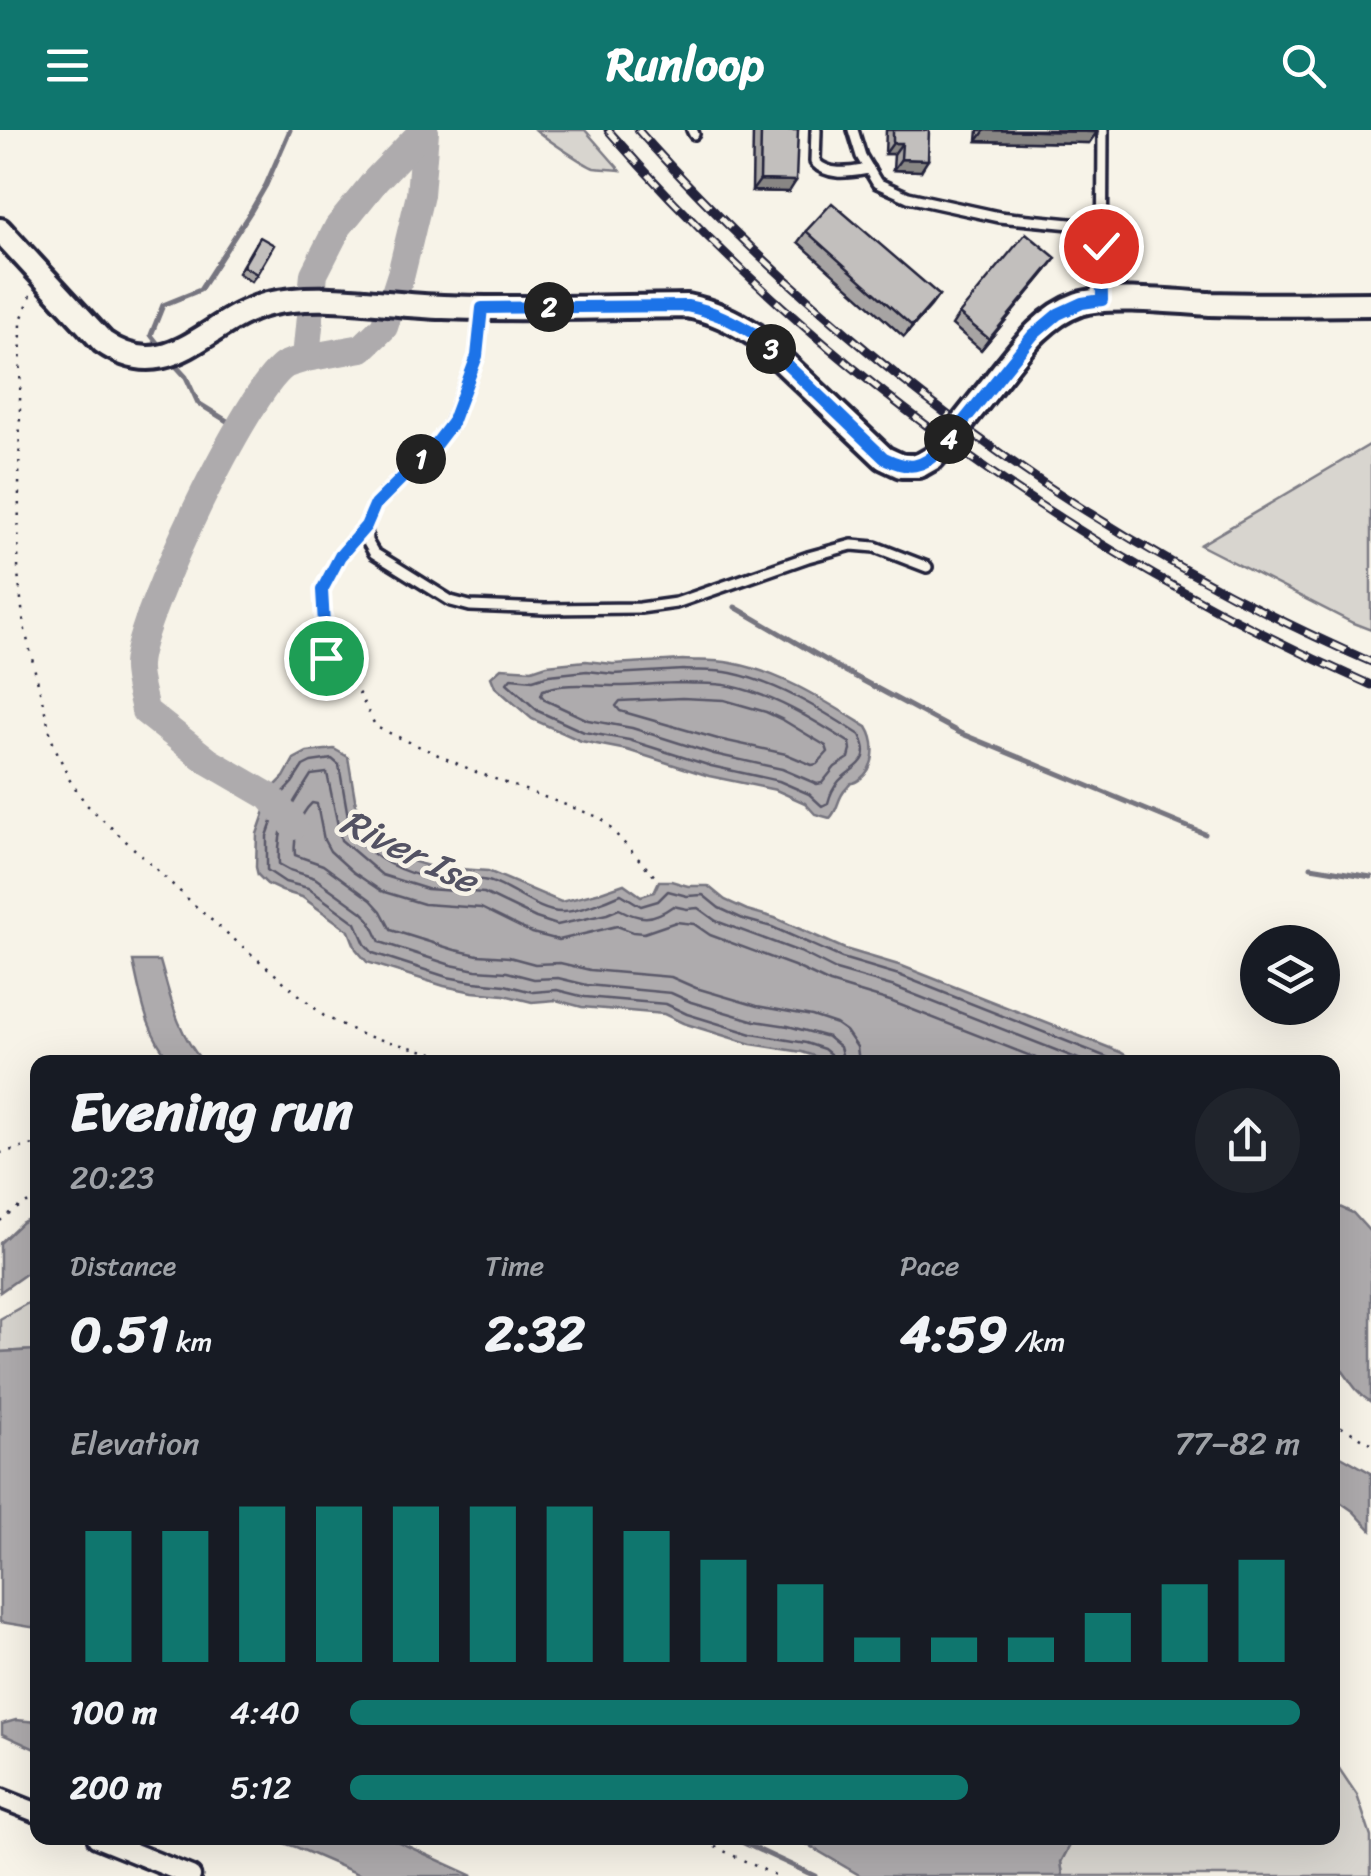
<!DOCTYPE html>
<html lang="en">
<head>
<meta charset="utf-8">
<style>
  body { margin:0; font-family:Sriracha,sans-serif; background:#20242c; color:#f1f3f6; height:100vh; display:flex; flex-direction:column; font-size:38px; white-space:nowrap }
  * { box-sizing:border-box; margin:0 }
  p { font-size:32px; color:#9ea1a6 }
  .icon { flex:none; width:55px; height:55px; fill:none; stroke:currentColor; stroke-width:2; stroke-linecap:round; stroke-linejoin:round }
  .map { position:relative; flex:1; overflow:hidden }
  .side { position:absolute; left:30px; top:925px; width:1310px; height:790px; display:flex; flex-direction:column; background:#171b24; border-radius:20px; box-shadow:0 10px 40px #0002 }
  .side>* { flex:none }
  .controls { position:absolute; left:1240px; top:795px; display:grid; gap:20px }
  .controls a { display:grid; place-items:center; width:100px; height:100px; border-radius:50%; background:#171b24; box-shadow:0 10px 40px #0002; font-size:50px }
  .pin { position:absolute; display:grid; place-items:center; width:85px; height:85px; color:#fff; margin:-42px; border:5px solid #fff; border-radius:50%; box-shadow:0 2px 10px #0007 }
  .km { position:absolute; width:50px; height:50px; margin:-25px; border-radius:50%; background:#222; color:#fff; font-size:28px; line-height:50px; text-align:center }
  .round { display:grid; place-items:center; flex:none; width:105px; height:105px; border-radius:52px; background:#20242c }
  .overview { display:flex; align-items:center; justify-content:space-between; height:170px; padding:0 40px }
  h1 { font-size:55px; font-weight:800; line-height:75px }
  .figures { display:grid; grid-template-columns:repeat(3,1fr); gap:15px; height:170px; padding:10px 40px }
  .figures div { display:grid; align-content:center }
  .figures b { font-size:50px; font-weight:800 }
  .figures small { font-size:28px; font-weight:400 }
  .figures p { font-size:28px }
  .chart { height:280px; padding:20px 40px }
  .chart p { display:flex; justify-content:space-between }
  .chart svg { width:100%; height:180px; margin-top:10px; stroke:#0f766e; stroke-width:6 }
  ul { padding:0 40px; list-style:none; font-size:32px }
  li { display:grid; grid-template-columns:160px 120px 1fr; align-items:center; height:75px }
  li i { height:25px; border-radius:12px; background:#0f766e }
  header { display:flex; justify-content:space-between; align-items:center; height:130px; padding:0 40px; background:#0f766e; color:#fff; font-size:45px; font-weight:800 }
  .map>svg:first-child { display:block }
  .green { fill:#d8d5cf; stroke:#7d7c85; stroke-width:2.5 }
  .water { fill:#aeabad; stroke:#76747f; stroke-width:2.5 }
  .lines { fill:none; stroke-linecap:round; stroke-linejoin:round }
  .shore { stroke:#5a5969; stroke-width:2.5 }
  .stream { stroke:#76747f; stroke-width:5 }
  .river { stroke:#aeabad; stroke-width:28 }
  .lane-casing { stroke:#22223b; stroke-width:16 }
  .street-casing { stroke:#22223b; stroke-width:25 }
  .secondary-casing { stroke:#22223b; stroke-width:30 }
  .path { stroke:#22223b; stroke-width:2.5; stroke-dasharray:2.5 8; stroke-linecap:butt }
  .lane { stroke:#f7f3e8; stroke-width:9 }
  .street { stroke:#f7f3e8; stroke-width:18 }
  .secondary { stroke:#f7f3e8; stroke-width:22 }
  .rail-casing { stroke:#22223b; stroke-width:9 }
  .rail { stroke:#f7f3e8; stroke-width:5; stroke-dasharray:15; stroke-linecap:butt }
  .secondary-bridge-casing { stroke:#22223b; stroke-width:30; stroke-linecap:butt }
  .secondary-bridge { stroke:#f7f3e8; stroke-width:22 }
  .wall { fill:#a7a4a3; stroke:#22223b; stroke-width:2.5 }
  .shaded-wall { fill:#888684; stroke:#22223b; stroke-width:2.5 }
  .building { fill:#c2bfbd; stroke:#22223b; stroke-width:2.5 }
  .route-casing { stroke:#fff; stroke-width:20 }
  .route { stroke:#1a73e8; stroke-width:12 }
  .labels { text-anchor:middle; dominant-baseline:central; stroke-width:9; stroke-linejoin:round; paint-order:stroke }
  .water-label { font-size:38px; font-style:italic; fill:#535263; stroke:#f7f3e8 }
</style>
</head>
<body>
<header><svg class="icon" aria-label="menu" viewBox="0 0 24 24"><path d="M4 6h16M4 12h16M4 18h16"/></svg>Runloop<svg class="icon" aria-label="search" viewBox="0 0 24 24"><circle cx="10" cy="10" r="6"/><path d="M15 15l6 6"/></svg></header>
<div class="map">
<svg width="1371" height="1746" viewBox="0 0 1371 1746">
  <rect width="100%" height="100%" fill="#f7f3e8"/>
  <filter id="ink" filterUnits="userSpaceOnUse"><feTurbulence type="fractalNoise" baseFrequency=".01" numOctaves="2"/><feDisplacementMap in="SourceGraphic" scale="20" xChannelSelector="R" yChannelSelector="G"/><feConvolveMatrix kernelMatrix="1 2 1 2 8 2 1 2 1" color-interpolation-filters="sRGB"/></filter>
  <g filter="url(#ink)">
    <g class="green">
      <path d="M 536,0 L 585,0 L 620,40 C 612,39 602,39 594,38 C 585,35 545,8 536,0 Z"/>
      <path d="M 1371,314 L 1371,500 L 1353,493 L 1200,415 Z"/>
      <path d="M 37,1168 L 37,1220 L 0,1222 L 0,1189 Z"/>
      <path d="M 1333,1634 L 1338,1637 L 1357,1665 L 1371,1707 L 1371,1746 L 1063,1746 L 1061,1732 L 1070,1715 L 1080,1708 L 1332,1708 Z"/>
    </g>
    <g class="water">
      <path d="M 683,530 C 699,531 716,530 731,533 C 781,542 825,571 867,597 C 877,613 876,638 859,650 C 848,657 855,648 846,659 C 837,668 839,679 830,688 L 815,684 L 805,673 L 776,660 L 709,646 L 627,620 L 581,611 L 532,589 L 495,557 L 491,547 L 501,538 L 532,540 L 547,535 L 586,531 L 613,534 Z"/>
      <path d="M 334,619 L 348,627 L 360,699 L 393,725 L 431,737 L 488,741 L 561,772 L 601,762 L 624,754 L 641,766 L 654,762 L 659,751 L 671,751 L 688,756 L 708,756 L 725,770 L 747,780 L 775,788 L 845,819 L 902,836 L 1120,922 L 1137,932 L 832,932 L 802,922 L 751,914 L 683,893 L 664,884 L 582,877 L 556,870 L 532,872 L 504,865 L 473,862 L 444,856 L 367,832 L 356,819 L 349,801 L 302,767 L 282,761 L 267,754 L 258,745 L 256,737 L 257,704 L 273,658 L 284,647 L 294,629 L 307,622 Z"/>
      <path d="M 133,831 L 160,831 C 171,869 177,902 203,932 L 172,932 C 146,904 141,867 133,831 Z"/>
      <path d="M 1333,1074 L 1353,1083 L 1371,1103 L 1371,1272 C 1351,1260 1348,1243 1333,1230 Z"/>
      <path d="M 37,1084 L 37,1136 L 0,1162 L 0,1113 L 21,1093 Z"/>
      <path d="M 37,1220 L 38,1498 L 37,1498 L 0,1492 L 0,1222 Z"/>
      <path d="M 1332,1321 L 1371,1343 L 1371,1400 L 1353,1381 L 1333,1367 Z"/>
      <path d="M 16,1590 L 37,1592 L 37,1620 L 2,1604 L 2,1594 Z"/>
      <path d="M 274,1708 L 390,1708 L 473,1746 L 363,1746 L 296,1717 L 277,1711 Z"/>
      <path d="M 796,1708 L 1080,1708 L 1070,1715 L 1061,1732 L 1063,1746 L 861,1746 Z"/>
    </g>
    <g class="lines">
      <g class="shore">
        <path d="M 683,540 C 698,541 716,540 731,543 C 778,553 820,579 860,605 C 875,634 852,636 839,651 C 833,658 830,665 828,673 L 822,676 L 809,664 L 779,651 L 711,636 L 629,610 L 584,602 L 538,581 L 507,553 L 511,548 L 533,550 L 549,545 L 587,541 L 614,544 Z"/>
        <path d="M 682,553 C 698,554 715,553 730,556 C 774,565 812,589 850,613 L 851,620 L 849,628 L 835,637 L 822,653 L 817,654 L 782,639 L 714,624 L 632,598 L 588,590 L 545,570 L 541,565 L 543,560 C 566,552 592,556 616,556 C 638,556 660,553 682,553 Z"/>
        <path d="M 682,568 L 724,570 L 766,582 L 783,590 L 826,616 L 828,622 L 817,634 L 812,635 L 786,624 L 718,609 L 620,581 L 616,576 L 620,571 Z"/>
        <path d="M 831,932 L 830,924 L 824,919 L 806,913 L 752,904 L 687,884 L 666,874 L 585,867 L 557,860 L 533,862 L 505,855 L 474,852 L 447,847 L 373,823 L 365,814 L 356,793 L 308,758 L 285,752 L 267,740 L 267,706 L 282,664 L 292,653 L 303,636 L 311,632 L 332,629 L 339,635 L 351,704 C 373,727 401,744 433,748 C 451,750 471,747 488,751 C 511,757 538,782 561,782 C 575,783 608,770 621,764 L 641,776 L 658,771 L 668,761 L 687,766 L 703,765 L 719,778 L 743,789 L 772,797 L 842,828 L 899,845 L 1119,932"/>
        <path d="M 844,932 L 840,917 L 828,907 L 788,896 L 755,891 L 691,872 L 671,863 L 587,855 L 558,848 L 534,849 L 507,842 L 476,840 L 451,835 L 380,812 L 369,789 L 362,782 L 315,748 L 290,740 L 279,734 C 277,691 290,679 311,645 L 327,643 L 341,710 L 382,745 L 427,759 L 484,763 L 536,788 L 557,795 L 607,784 L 619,779 C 640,790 652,791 673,776 L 687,779 L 698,778 L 716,791 L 800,822 L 836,840 L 895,857 L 1086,932"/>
        <path d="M 859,932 L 857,917 L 846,901 L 836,894 L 812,886 L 757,876 L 696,858 L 671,847 L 590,840 L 560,833 L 535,834 L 509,827 L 478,825 L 455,820 L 391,800 L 381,781 L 371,770 L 323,735 L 295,725 C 293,707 299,685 312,673 L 317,674 L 324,710 L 330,721 L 353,742 L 381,761 L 424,774 L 481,778 L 532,803 L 559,810 L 617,796 L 633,802 L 644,803 L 676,792 L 694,794 L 710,805 L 794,836 L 830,853 L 890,871 L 1046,932"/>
      </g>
      <g class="stream">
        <path d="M 422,0 L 425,2"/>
        <path d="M 158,214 L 151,205 L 163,175 L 200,160 L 251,81 L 266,55 L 290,0"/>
        <path d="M 175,235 L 186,247 L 198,273 L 240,299"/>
        <path d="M 735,477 L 843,540 L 960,603 L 1205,704"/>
        <path d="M 1311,737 L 1371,747"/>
        <path d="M 733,1708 L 815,1746"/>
      </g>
      <g class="river">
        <path d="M 306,228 L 362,218 L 384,197 L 401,144 L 420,65 L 425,2"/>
        <path d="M 294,696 L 270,667 L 208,631 L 145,581 C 143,567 136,550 137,535 C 139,488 247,260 285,235 C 291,232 300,230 306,228 L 314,144 L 338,97 L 376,50 L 424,0"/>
      </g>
      <defs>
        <g id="lane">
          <path d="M 692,0 L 694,4"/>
          <path d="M 816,0 L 815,32 C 829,47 851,42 869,39"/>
          <path d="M 853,0 L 861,26 L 877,53 L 908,67 L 999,87 L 1101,97"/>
          <path d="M 1102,167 L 1103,0"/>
          <path d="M 481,181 L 477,226 L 451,293 L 436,314 L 375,375 L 366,396 L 367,411 L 374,423 L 451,471 L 470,476 L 545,479 L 640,478 L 676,473 L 808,427 L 852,415 L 875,417 L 927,437"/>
        </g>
        <g id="street">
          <path d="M 0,1668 L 38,1683"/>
          <path d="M 97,1708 L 191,1746"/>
        </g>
        <g id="secondary">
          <path d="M 0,100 L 103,212 C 170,259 207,189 268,174 C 322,161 388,176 443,177 C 524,180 606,177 687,176 C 713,181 733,191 755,205 L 884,328 L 901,336 L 919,336"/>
          <path d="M 996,250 C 1019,221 1042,187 1079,174 C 1107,165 1178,172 1210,174 C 1263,176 1317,174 1371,174"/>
        </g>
      </defs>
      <use href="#lane" class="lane-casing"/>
      <use href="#street" class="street-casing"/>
      <use href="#secondary" class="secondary-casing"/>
      <g class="path">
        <path d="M 31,165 L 21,190 L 18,443 L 24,496 L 52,610 L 69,649 L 86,674 L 202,782 L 324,886 L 363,905 L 467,932"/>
        <path d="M 355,408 L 340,427 L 321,460 L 326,529 L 355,556 L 376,597 L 476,642 L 601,688 L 659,751"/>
        <path d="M 547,932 L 564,932"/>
        <path d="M 0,1023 L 38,1014"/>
        <path d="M 0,1091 L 12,1081 L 38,1067"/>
        <path d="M 1332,1292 L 1371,1313"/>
        <path d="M 696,1708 L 777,1746"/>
      </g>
      <use href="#lane" class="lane"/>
      <use href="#street" class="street"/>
      <use href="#secondary" class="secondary"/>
      <defs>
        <g id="rail">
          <path d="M 608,0 C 818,241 1079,425 1371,555"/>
          <path d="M 638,0 C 695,65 757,125 822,182 C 990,330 1166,442 1371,532"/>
        </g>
      </defs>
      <use href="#rail" class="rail-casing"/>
      <use href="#rail" class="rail"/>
      <defs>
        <path id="secondary-bridge" d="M 919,336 L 933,328 L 942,318 L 996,250"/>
      </defs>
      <use href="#secondary-bridge" class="secondary-bridge-casing"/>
      <use href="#secondary-bridge" class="secondary-bridge"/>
    </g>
    <g class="wall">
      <path d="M 753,0 L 798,0 L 789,62 L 752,61 Z"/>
      <path d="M 886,0 L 929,0 L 921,41 L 893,40 L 894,24 L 885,24 Z"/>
      <path d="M 978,0 L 1097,0 L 1089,13 L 977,11 Z"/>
      <path d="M 806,101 L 939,165 L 904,207 L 798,112 Z"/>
      <path d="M 255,114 L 257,144 L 251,152 L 238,143 Z"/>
      <path d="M 1048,139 L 981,220 L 952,195 L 959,184 Z"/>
    </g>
    <g class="shaded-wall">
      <path d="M 985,0 L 1097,2 L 1089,13 L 977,11 Z"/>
      <path d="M 893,13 L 902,13 L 894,24 L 885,24 Z"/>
      <path d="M 901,29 L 928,30 L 921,41 L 893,40 Z"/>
      <path d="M 760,50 L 796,51 L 789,62 L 752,61 Z"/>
      <path d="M 1056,128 L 1048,139 L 981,220 L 989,209 Z"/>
      <path d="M 939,165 L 931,176 L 904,207 L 912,196 Z"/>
    </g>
    <g class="building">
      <path d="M 761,0 L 798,0 L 796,51 L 760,50 Z"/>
      <path d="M 893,0 L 929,0 L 928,30 L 901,29 L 902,13 L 893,13 Z"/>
      <path d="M 988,0 L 1097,0 L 1097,2 Z"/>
      <path d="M 832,73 L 939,165 L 912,196 L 806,101 Z"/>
      <path d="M 1026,103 L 1056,128 L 989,209 L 959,184 Z"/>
      <path d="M 260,107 L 274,115 L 257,144 L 243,136 Z"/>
    </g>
  </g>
  <g class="lines" filter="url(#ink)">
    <defs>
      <path id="route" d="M 326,528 L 322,460 L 340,426 L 366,396 L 375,375 L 436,314 L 452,293 L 477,226 L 482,178 L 687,176 C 713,181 733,191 756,205 L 884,328 C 909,340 922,339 942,318 L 1033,205 L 1058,184 L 1082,173 L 1102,170 L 1101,116"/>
    </defs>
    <use href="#route" class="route-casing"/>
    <use href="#route" class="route"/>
  </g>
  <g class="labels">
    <g class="water-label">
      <text transform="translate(409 721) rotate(26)">River Ise</text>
    </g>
  </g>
</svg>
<div class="controls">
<a><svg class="icon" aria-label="layers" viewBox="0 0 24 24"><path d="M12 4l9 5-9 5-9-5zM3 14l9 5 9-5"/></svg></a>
</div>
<div class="pin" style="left:326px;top:528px;background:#1e9e55"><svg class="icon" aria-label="arrive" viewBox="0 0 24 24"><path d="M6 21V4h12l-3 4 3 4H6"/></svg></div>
<div class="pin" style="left:1101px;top:116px;background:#d93025"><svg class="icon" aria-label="check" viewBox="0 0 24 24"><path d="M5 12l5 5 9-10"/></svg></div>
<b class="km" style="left:421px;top:329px">1</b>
<b class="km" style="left:549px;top:177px">2</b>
<b class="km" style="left:771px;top:219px">3</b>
<b class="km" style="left:949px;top:309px">4</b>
<section class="side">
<div class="overview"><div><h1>Evening run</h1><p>20:23</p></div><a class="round"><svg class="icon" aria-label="share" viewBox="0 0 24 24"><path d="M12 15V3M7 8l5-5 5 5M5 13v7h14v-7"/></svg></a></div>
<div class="figures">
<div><p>Distance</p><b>0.51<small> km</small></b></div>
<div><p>Time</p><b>2:32</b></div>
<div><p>Pace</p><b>4:59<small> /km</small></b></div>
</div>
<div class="chart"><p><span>Elevation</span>77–82 m</p>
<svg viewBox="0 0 160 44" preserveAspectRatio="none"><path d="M5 44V12M15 44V12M25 44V6M35 44V6M45 44V6M55 44V6M65 44V6M75 44V12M85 44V19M95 44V25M105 44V38M115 44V38M125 44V38M135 44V32M145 44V25M155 44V19"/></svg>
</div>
<ul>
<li><b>100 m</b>4:40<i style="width:100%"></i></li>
<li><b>200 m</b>5:12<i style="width:65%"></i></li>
</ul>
</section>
</div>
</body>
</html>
